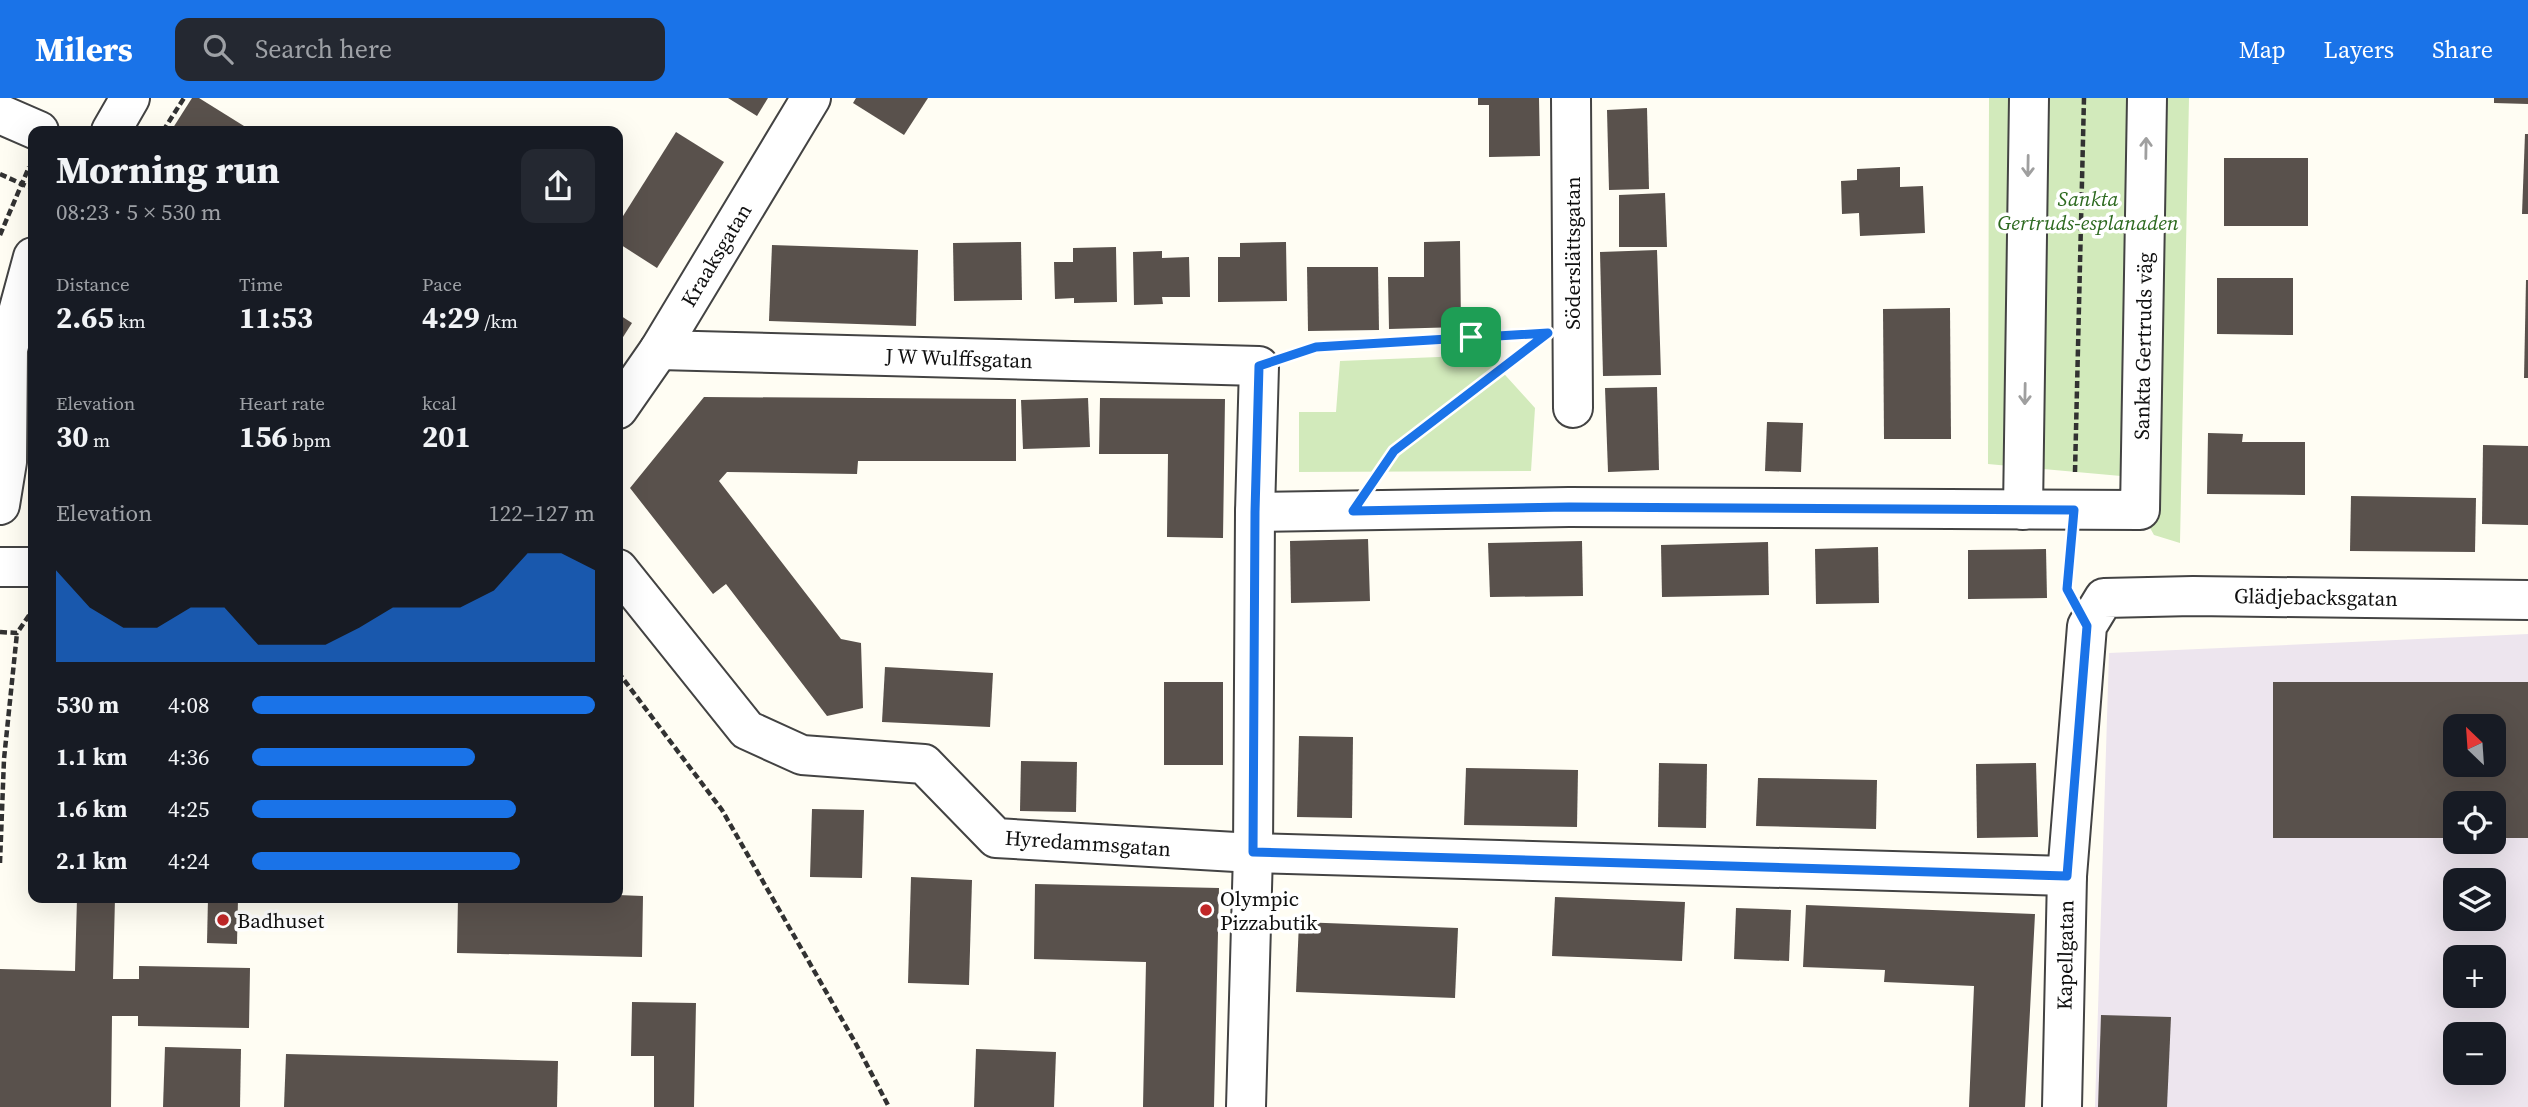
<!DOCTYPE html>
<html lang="en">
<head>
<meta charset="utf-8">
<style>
  body { margin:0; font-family:"Source Serif 4",serif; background:#242831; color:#f1f3f6; height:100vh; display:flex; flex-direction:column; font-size:26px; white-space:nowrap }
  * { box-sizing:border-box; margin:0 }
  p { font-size:23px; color:#9ea1a6 }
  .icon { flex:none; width:38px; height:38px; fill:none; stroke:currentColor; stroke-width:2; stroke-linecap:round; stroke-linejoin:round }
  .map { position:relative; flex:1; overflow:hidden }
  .sheet { position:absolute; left:28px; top:28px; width:595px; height:777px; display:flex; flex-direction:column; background:#171b24; border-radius:14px; box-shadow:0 7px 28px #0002 }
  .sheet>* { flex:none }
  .needle { width:46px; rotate:335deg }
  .tools { position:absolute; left:2443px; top:616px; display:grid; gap:14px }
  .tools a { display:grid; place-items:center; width:63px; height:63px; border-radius:14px; background:#171b24; box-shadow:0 7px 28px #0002; font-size:35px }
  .pin { position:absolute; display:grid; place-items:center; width:60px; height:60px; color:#fff; margin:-30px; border-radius:14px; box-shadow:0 4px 10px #0006 }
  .round { display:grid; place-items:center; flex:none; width:74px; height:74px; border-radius:14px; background:#242831 }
  .headline { display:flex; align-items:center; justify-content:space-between; height:119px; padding:0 28px }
  h1 { font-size:38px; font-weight:700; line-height:52px }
  .metrics { display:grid; grid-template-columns:repeat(3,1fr); gap:10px; height:119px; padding:7px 28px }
  .metrics div { display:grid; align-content:center }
  .metrics b { font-size:30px; font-weight:700 }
  .metrics small { font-size:19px; font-weight:400 }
  .metrics p { font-size:19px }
  .chart { height:196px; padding:14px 28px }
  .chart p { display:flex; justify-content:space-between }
  .chart svg { width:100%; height:126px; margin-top:7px; fill:#1a73e8; opacity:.7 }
  ul { padding:0 28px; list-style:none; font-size:23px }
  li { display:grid; grid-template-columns:112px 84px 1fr; align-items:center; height:52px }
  li i { height:18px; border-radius:9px; background:#1a73e8 }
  header { display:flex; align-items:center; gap:42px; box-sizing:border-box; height:98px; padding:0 35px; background:#1a73e8; color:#fff }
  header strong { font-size:33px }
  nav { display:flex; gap:38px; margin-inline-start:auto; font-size:24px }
  .search { width:490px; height:63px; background:#242831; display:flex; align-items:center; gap:18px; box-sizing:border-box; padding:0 24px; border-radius:14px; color:#9ea1a6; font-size:26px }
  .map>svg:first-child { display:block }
  .industrial { fill:#ede5ee; fill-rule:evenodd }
  .green { fill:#d2eabb }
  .building { fill:#59514c; fill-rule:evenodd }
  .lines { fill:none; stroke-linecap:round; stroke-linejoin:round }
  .minor-casing { stroke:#434343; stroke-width:42 }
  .path { stroke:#323232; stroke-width:4.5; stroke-dasharray:7 3.5; stroke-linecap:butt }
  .minor { stroke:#fff; stroke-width:38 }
  .oneway { stroke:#9f9f9f }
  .route-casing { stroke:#fff; stroke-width:14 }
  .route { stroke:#1a73e8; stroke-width:9 }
  .poi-dot { fill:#c12728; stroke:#fff; stroke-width:2.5 }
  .labels { text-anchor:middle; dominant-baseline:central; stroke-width:7; stroke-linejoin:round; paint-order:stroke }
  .park-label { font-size:21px; font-style:italic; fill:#2c691f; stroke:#fff }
  .street-label { font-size:21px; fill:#101010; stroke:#fff }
  .poi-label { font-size:21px; fill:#101010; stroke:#fff; text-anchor:start }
</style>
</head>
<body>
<header>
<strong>Milers</strong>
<div class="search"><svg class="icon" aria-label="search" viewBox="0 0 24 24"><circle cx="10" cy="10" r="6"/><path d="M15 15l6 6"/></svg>Search here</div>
<nav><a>Map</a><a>Layers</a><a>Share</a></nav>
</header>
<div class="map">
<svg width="2528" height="1009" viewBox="0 0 2528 1009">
  <rect width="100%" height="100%" fill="#fffdf3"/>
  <path class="industrial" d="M 2528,536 L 2528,1009 L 2095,1009 L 2109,555 ZM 2455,628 L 2494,628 L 2494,667 L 2455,667 ZM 2455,705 L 2494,705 L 2494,744 L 2455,744 ZM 2455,782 L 2494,782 L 2494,821 L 2455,821 ZM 2455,859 L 2494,859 L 2494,898 L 2455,898 ZM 2455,936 L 2494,936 L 2494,975 L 2455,975 Z"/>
  <g class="green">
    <path d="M 1989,0 L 2189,0 L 2180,445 L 2154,437 L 2121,378 L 1988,366 Z"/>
    <path d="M 1487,257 L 1535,310 L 1531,373 L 1299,374 L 1299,314 L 1336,314 L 1340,263 Z"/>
  </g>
  <g class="building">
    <path d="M 192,0 L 199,0 L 252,33 L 171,33 Z"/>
    <path d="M 728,0 L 768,0 L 757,18 Z"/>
    <path d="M 856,0 L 928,0 L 904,37 L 853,5 Z"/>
    <path d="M 1478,0 L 1539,0 L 1540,58 L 1489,59 L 1489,7 L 1478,7 Z"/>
    <path d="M 2494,0 L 2528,0 L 2528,6 L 2494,5 Z"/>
    <path d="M 1647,10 L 1649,91 L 1609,92 L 1607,12 Z"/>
    <path d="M 676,34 L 724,64 L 657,170 L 618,145 L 618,126 Z"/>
    <path d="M 2525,36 L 2528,36 L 2528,116 L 2522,116 Z"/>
    <rect x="2224" y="60" width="84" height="68"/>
    <path d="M 1900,69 L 1900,89 L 1923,88 L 1925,135 L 1860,138 L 1859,115 L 1842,116 L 1841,83 L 1857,82 L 1857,71 Z"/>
    <path d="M 1665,95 L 1667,149 L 1619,149 L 1619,97 Z"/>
    <path d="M 1460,143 L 1461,229 L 1389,231 L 1388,179 L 1424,179 L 1424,144 Z"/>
    <path d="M 1021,144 L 1022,202 L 954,203 L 953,145 Z"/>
    <path d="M 1286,144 L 1287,203 L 1218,204 L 1218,159 L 1240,159 L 1240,145 Z"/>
    <path d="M 772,147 L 918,152 L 916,228 L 769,223 Z"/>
    <path d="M 1116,149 L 1117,204 L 1074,205 L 1074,200 L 1055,201 L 1054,164 L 1073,164 L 1073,150 Z"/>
    <path d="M 1657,152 L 1661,277 L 1603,278 L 1600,154 Z"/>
    <path d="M 1162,153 L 1162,160 L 1189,159 L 1190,199 L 1162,199 L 1163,206 L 1134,207 L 1133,154 Z"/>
    <path d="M 1307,169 L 1378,169 L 1379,232 L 1308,233 Z"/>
    <path d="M 2217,180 L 2293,180 L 2293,237 L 2217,236 Z"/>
    <path d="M 2526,182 L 2528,182 L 2528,280 L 2524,280 Z"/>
    <path d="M 1950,210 L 1951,341 L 1884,341 L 1883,211 Z"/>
    <path d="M 618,216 L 632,225 L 618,247 Z"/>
    <path d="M 1657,289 L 1659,372 L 1608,374 L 1605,290 Z"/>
    <path d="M 704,299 L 1016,301 L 1016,363 L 858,363 L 857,376 L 727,374 L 719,383 L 841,541 L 861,545 L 863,610 L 827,618 L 726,486 L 713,496 L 630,390 Z"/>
    <path d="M 1088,300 L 1090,349 L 1023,351 L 1021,302 Z"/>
    <path d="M 1100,300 L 1225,301 L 1223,440 L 1167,439 L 1168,356 L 1099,356 Z"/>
    <path d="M 1767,324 L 1803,325 L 1801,374 L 1765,373 Z"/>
    <path d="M 2208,335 L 2243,336 L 2242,344 L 2305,344 L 2305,397 L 2207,396 Z"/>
    <path d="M 2483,347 L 2528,348 L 2528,427 L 2482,426 Z"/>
    <path d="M 2351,398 L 2476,400 L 2475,454 L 2350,453 Z"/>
    <path d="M 1368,441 L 1370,503 L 1291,505 L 1290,443 Z"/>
    <path d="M 1582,443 L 1583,498 L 1490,499 L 1488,445 Z"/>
    <path d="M 1768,444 L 1769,497 L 1662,499 L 1661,447 Z"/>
    <path d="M 1878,449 L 1879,505 L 1816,506 L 1815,451 Z"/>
    <path d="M 2046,451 L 2047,500 L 1968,501 L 1968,452 Z"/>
    <path d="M 885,569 L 993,575 L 990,629 L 882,624 Z"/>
    <rect x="1164" y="584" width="59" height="83"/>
    <path d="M 2273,584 L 2528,584 L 2528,740 L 2494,740 L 2494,705 L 2455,705 L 2455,740 L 2273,740 ZM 2455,628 L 2494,628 L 2494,667 L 2455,667 Z"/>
    <path d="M 1299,638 L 1353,639 L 1352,720 L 1297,719 Z"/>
    <path d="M 1021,663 L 1077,664 L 1076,714 L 1020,713 Z"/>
    <path d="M 1659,665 L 1707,666 L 1706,730 L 1658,729 Z"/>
    <path d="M 2036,665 L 2038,739 L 1977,740 L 1976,666 Z"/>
    <path d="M 1466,670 L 1578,672 L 1577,729 L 1464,727 Z"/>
    <path d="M 1758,680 L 1877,682 L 1876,731 L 1756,728 Z"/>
    <path d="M 812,711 L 864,712 L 862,780 L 810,779 Z"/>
    <path d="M 911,779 L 972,782 L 969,887 L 908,885 Z"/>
    <path d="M 1035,786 L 1219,790 L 1214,1009 L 1143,1009 L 1146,864 L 1034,861 Z"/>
    <path d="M 618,797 L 643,798 L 642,859 L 457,855 L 458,800 L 618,800 Z"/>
    <path d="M 1555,799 L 1685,804 L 1682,863 L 1552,858 Z"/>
    <path d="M 77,800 L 115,800 L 113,881 L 139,881 L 139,868 L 250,870 L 249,930 L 138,928 L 138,918 L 112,918 L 111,1009 L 0,1009 L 0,871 L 75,873 Z"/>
    <path d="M 208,800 L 238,800 L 237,846 L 207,845 Z"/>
    <path d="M 1806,807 L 2035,816 L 2025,1009 L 1969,1009 L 1974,888 L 1884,884 L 1885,872 L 1803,869 Z"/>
    <path d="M 1736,810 L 1791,812 L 1789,863 L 1734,861 Z"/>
    <path d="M 1299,824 L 1458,830 L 1455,900 L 1296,894 Z"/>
    <path d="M 632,904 L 696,905 L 694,1009 L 654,1009 L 654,958 L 631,958 Z"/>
    <path d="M 2101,917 L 2171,919 L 2167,1009 L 2098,1009 Z"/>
    <path d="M 165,949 L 241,951 L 240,1009 L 163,1009 Z"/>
    <path d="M 976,951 L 1056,954 L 1054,1009 L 974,1009 Z"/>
    <path d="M 286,956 L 558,963 L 557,1009 L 284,1009 Z"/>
  </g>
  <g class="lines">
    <defs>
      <g id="minor">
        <path d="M 1571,0 L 1573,310"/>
        <path d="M 0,16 L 39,33"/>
        <path d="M 111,33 L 130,0"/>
        <path d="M 659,252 L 1259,268 L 1255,414 L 1253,755 L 1246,1009"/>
        <path d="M 618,311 L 659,252 L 811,0"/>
        <path d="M 0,407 L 7,364 L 8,251 L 33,159"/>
        <path d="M 2023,412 L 2029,0"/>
        <path d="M 1255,414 L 1569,409 L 2140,412 L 2147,0"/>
        <path d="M 0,469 L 33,469"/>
        <path d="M 618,471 L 747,632 L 802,657 L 924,666 L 996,740 L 1253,755 L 2067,778"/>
        <path d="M 2062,1009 L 2067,778 L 2087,528 L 2104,500 L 2193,498 L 2528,502"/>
      </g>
    </defs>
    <use href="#minor" class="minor-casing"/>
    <g class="path">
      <path d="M 163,33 L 184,0"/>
      <path d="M 0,76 L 33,91"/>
      <path d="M 0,137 L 29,69"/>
      <path d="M 1293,257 L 1316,249 L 1535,235"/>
      <path d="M 2075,374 L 2084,0"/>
      <path d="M 1380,375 L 1394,353 L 1536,244"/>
      <path d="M 2068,482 L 2071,449"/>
      <path d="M 0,534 L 17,535 L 32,513 L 32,505"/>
      <path d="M 618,574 L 722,712 L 856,946 L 889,1009"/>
      <path d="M 0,765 L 4,661 L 17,535"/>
    </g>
    <use href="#minor" class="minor"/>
  </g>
  <defs><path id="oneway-shaft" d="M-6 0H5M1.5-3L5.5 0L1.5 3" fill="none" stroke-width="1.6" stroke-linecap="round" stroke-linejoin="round" transform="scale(1.75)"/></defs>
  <g class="oneway">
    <use href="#oneway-shaft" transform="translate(2146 50) rotate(-89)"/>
    <use href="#oneway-shaft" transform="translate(2028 68) rotate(91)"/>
    <use href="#oneway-shaft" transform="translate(2025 296) rotate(91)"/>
  </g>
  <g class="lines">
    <defs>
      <path id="route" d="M 1548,235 L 1394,353 L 1353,413 L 1569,409 L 2074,412 L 2067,491 L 2087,528 L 2067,778 L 1253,754 L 1255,414 L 1259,268 L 1316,249 Z"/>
    </defs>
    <use href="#route" class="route-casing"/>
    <use href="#route" class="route"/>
  </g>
  <g class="poi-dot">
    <circle cx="1206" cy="812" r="7"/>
    <circle cx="223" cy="822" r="7"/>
  </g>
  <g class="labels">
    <g class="park-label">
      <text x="2088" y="100">Sankta<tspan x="2088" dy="24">Gertruds-esplanaden</tspan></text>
    </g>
    <g class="street-label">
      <text transform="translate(1572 155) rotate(-90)">Söderslättsgatan</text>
      <text transform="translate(716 157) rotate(-59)">Kraaksgatan</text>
      <text transform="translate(2143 248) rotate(-89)">Sankta Gertruds väg</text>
      <text transform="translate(959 260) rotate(2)">J W Wulffsgatan</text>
      <text transform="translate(2316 499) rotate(1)">Glädjebacksgatan</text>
      <text transform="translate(1088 745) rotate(4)">Hyredammsgatan</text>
      <text transform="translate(2065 857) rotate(-89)">Kapellgatan</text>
    </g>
    <g class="poi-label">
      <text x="1220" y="800">Olympic<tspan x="1220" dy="24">Pizzabutik</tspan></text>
      <text x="237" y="822">Badhuset</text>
    </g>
  </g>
</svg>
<div class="tools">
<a><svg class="needle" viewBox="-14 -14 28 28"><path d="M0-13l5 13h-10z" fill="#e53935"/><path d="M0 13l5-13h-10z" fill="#9ea1a6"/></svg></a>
<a><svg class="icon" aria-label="locate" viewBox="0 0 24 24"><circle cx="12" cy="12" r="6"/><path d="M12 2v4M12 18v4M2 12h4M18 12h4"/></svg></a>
<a><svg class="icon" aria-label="layers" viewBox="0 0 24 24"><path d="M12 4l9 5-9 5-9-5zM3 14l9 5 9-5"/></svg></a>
<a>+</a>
<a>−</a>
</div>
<div class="pin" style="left:1471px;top:239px;background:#1e9e55"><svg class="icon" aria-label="arrive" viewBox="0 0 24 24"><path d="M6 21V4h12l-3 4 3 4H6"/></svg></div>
<section class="sheet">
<div class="headline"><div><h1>Morning run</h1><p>08:23 · 5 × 530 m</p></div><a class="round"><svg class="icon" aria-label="share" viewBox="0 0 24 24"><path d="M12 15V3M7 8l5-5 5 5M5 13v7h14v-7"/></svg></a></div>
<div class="metrics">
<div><p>Distance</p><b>2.65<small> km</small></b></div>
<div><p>Time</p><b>11:53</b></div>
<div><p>Pace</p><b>4:29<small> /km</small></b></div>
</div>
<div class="metrics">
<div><p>Elevation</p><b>30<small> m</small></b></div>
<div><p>Heart rate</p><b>156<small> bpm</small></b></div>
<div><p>kcal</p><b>201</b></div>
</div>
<div class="chart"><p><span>Elevation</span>122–127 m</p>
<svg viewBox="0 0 160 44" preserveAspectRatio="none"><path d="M0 44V12L10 25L20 32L30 32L40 25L50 25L60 38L70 38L80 38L90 32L100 25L110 25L120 25L130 19L140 6L150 6L160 12V44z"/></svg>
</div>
<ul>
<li><b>530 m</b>4:08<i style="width:100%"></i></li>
<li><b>1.1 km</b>4:36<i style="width:65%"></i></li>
<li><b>1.6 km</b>4:25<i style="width:77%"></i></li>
<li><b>2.1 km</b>4:24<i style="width:78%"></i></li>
</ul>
</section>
</div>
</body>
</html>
